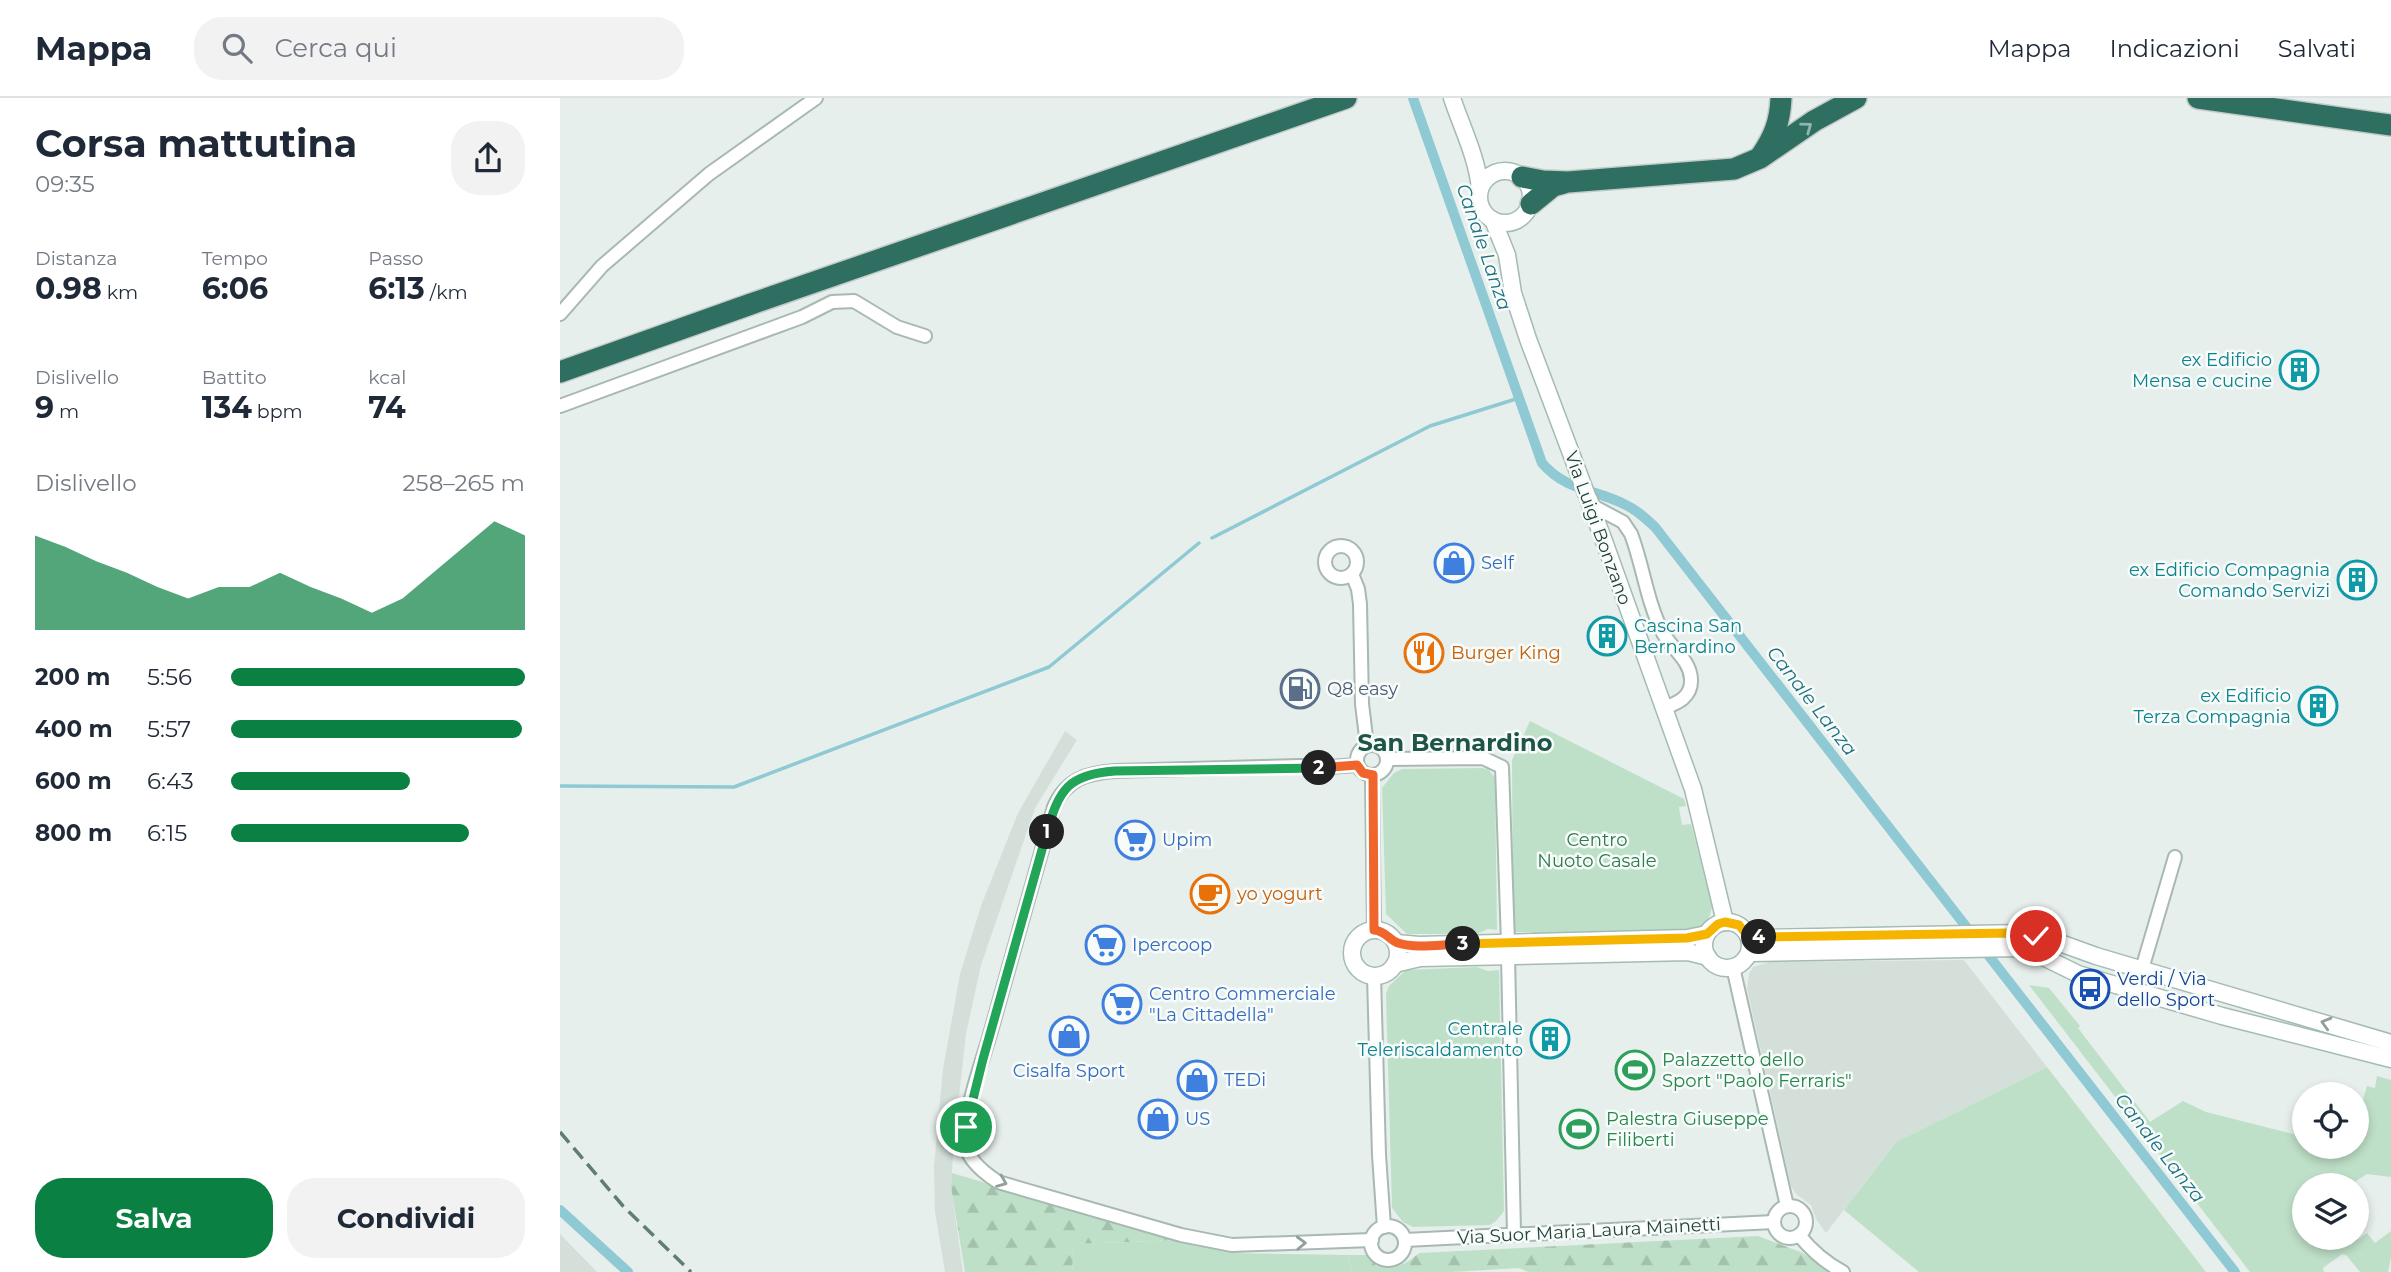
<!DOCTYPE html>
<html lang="it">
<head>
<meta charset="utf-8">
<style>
  body { margin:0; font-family:Montserrat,sans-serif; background:#f2f2f3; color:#1f2937; height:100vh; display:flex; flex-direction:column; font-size:26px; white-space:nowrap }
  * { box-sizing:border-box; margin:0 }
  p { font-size:23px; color:#747a83 }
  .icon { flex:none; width:38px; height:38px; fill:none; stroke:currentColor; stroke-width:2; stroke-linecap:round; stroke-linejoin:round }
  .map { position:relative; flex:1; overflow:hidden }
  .side { display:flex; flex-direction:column; background:#fff; width:560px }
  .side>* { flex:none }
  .fabs { position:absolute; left:1732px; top:984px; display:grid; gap:14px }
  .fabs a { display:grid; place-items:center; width:77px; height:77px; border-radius:50%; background:#fff; box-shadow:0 4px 10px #0003; font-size:35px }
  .pin { position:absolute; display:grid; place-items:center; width:60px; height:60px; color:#fff; margin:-30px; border:4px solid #fff; border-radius:50%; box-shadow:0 2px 7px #0007 }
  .km { position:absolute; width:35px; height:35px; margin:-18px; border-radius:50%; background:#222; color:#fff; font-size:19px; line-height:35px; text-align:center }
  .round { display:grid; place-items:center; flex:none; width:74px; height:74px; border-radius:28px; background:#f2f2f3 }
  .overview { display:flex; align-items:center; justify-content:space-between; height:119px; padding:0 35px }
  h1 { font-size:38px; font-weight:700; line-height:52px }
  .figures { display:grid; grid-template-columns:repeat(3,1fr); gap:10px; height:119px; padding:7px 35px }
  .figures div { display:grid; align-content:center }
  .figures b { font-size:30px; font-weight:700 }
  .figures small { font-size:19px; font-weight:400 }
  .figures p { font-size:19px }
  .chart { height:196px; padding:14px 35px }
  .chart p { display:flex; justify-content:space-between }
  .chart svg { width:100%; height:126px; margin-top:7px; fill:#0b8043; opacity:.7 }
  .action { display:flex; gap:14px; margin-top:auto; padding:14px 35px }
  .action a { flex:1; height:80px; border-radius:28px; background:#0b8043; color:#fff; font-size:28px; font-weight:700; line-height:80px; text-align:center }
  .action a+a { background:#f2f2f3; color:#1f2937 }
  ul { padding:0 35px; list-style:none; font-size:23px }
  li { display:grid; grid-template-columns:112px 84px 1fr; align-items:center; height:52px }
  li i { height:18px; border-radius:9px; background:#0b8043 }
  header { display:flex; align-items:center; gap:42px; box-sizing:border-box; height:98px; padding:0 35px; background:#fff; border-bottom:2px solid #e0e1e3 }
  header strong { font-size:33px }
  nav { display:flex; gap:38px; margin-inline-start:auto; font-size:24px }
  .search { width:490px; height:63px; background:#f2f2f3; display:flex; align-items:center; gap:18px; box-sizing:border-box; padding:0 24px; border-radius:28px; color:#747a83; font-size:26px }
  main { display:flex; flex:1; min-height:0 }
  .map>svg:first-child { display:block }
  .built { fill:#d4dfda }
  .green { fill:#bfe0c8 }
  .forest { fill:url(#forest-firs) }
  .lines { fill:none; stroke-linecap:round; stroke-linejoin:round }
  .stream { stroke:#8ec9d4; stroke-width:3.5 }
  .canal { stroke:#8ec9d4; stroke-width:10 }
  .street-casing { stroke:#a8b8b2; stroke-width:16 }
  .secondary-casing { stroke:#a4bbb3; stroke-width:19 }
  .highway-casing { stroke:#c2cac8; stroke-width:24 }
  .street { stroke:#fff; stroke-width:12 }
  .secondary { stroke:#fff; stroke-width:16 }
  .highway { stroke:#2f6f62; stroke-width:21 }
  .rail { stroke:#5f7d75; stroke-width:3.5; stroke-dasharray:14 7; stroke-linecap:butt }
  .oneway { stroke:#93b5ae }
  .oneway2 { stroke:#92a09c }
  .split-1-casing { stroke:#fff; stroke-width:14 }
  .split-2-casing { stroke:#fff; stroke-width:14 }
  .split-3-casing { stroke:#fff; stroke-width:14 }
  .split-4-casing { stroke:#fff; stroke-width:14 }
  .split-5-casing { stroke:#fff; stroke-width:14 }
  .split-1 { stroke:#22a559; stroke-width:9 }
  .split-2 { stroke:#22a559; stroke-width:9 }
  .split-3 { stroke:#f0652b; stroke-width:9 }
  .split-4 { stroke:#f5b400; stroke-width:9 }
  .split-5 { stroke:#f5b400; stroke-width:9 }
  .labels { text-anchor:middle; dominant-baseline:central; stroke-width:5; stroke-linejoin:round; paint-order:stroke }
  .culture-label { font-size:18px; fill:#0d838f; stroke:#f7fbf9; text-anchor:end }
  .street-label { font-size:18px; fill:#24423a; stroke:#f7fbf9 }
  .shop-label { font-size:18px; fill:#366cbe; stroke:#f7fbf9; text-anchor:start }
  .food-label { font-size:18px; fill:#c56008; stroke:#f7fbf9; text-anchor:start }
  .service-label { font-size:18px; fill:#4e5e75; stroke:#f7fbf9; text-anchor:start }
  .park-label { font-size:18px; fill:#2d7a4b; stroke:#f7fbf9 }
  .transit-label { font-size:18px; fill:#164399; stroke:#f7fbf9; text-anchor:start }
  .leisure-label { font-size:18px; fill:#27864d; stroke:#f7fbf9; text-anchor:start }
  .water-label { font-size:19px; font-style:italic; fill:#1c6f80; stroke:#f7fbf9 }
  .district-label { font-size:24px; font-weight:bold; fill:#1f5548; stroke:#f7fbf9 }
</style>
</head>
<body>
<header>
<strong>Mappa</strong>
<div class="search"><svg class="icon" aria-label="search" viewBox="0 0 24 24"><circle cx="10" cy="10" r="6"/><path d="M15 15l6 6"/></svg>Cerca qui</div>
<nav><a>Mappa</a><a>Indicazioni</a><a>Salvati</a></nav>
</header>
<main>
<section class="side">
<div class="overview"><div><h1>Corsa mattutina</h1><p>09:35</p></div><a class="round"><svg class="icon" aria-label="share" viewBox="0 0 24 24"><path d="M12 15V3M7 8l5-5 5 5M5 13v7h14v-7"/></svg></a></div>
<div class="figures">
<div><p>Distanza</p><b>0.98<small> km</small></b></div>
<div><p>Tempo</p><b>6:06</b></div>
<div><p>Passo</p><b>6:13<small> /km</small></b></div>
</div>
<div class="figures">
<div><p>Dislivello</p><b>9<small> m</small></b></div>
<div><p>Battito</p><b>134<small> bpm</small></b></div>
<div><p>kcal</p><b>74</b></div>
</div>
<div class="chart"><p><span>Dislivello</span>258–265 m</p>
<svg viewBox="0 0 160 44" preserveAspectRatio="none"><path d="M0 44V11L10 15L20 20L30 24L40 29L50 33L60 29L70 29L80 24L90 29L100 33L110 38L120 33L130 24L140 15L150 6L160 11V44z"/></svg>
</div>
<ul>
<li><b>200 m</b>5:56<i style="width:100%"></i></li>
<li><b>400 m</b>5:57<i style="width:99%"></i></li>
<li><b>600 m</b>6:43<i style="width:61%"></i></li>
<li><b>800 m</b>6:15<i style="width:81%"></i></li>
</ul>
<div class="action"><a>Salva</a><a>Condividi</a></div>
</section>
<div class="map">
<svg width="1831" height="1174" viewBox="0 0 1831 1174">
  <defs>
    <pattern id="forest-firs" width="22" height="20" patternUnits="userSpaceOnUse" patternTransform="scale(1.75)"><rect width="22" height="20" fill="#bfe0c8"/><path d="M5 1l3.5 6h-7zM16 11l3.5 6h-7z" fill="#a4c1ad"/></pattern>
  </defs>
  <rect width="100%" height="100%" fill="#e6efeb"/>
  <g class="built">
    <path d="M 505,633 L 517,642 L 475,710 L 421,867 L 406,936 L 394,1043 L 391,1089 L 403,1174 L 385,1174 L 375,1114 L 374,1068 L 383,971 L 400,876 L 421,808 L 458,715 Z"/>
    <path d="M 1404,862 L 1487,969 L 1336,1044 L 1266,1135 L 1256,1121 L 1251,1107 L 1236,1096 L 1231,1088 L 1187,891 L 1189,876 L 1193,869 L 1209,864 Z"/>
    <path d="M 0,1136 L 37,1174 L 0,1174 Z"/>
  </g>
  <g class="green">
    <path d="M 970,623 L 1124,701 L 1126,708 L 1119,709 L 1122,727 L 1131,726 L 1152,807 C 1151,819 1146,826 1136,833 L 974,837 L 973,834 L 953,834 L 952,662 Z"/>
    <path d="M 921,670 L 928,671 L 935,680 L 937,832 L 928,831 L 917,836 L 847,836 L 826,816 L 822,690 L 834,675 L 842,671 Z"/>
    <path d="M 917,869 L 928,873 L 939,872 L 944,1113 L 936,1123 L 930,1127 L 853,1129 L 843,1124 L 832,1110 L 826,896 L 829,888 L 846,872 Z"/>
    <path d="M 1469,887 L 1489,890 L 1520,928 L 1518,930 L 1590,1024 L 1623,1003 L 1646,1014 L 1745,1039 L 1745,1048 L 1797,1048 L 1797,1022 L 1807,988 L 1815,990 L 1817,978 L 1831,982 L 1831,1079 L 1807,1076 L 1790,1087 L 1745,1087 L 1745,1139 L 1772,1139 L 1777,1145 L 1785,1139 L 1799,1141 L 1807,1135 L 1815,1145 L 1831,1133 L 1831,1159 L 1828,1174 L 1800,1174 L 1786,1157 L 1782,1156 L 1763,1170 L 1764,1174 L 1690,1174 Z"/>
    <path d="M 1487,969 L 1646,1174 L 1359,1174 L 1284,1112 L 1336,1044 Z"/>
    <path d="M 620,1142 L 673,1155 L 788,1157 L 792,1174 L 512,1174 L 514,1146 Z"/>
  </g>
  <g class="forest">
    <path d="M 392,1075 L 620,1142 L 514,1146 L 512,1174 L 405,1174 L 391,1089 Z"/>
    <path d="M 1198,1138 L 1243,1155 L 1269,1174 L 968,1174 L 959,1170 L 892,1174 L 792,1174 L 788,1157 L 809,1157 L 816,1168 C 836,1171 844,1168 859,1155 Z"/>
  </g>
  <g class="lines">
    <g class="stream">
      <path d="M 652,440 L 870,328 L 959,300"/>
      <path d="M 0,688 L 174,689 L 489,569 L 639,445"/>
    </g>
    <g class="canal">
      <path d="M 853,0 L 982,365 C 1006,393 1034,391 1064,406 C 1077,412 1085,420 1095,429 L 1675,1174"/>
      <path d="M 0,1112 L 68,1174"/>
    </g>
    <defs>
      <g id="street">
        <path d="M 0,216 L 42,168 L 149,76 L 256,0"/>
        <path d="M 0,308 L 242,219 L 272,204 L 294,203 L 337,229 L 365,238"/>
        <path d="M 1031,401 L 1033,408 L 1063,424 L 1071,436 C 1083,467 1087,505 1103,535 C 1112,551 1130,562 1131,581 C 1132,599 1118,605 1104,610"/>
        <circle cx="781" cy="464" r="16"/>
        <path d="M 792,476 L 798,491 L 800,506 L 802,606 L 807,647"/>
        <circle cx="812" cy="662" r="15"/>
        <path d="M 828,661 L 923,660 L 942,669 L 948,845"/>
        <path d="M 797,667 L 756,670 L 741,668 L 555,673 C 527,675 506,681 494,709 C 473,786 451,863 429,940 C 421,966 403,1018 405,1044 C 407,1062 424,1075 438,1084 L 621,1137 L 672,1147 L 812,1142"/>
        <path d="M 812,677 L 814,832"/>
        <path d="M 948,858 L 954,1136"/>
        <path d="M 1173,869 L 1227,1108"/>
        <path d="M 1582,871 L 1615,759"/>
        <path d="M 814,878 L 819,1057 L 824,1129"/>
        <circle cx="1230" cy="1124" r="16"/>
        <circle cx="828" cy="1145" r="17"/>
        <path d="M 1239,1137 C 1251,1152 1266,1165 1283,1174"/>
        <path d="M 845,1142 L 1214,1124"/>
      </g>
      <g id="secondary">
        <path d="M 892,0 C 902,30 917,59 920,91"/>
        <circle cx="945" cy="99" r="26"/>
        <path d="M 933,122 L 947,157 L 953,195 L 968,241 L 1044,443 L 1133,691 L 1165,824"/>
        <circle cx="1167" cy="847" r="23"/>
        <circle cx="815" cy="855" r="23"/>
        <path d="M 1188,838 L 1208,840 L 1462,835 L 1489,841 L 1536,858 L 1831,945"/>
        <path d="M 836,845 L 859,847 L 1127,840 L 1147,836"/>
        <path d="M 1189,855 L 1458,850 L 1469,852 L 1518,876 L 1662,918 L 1831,961"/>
        <path d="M 835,866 L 860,860 L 1128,854 L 1148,859"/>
      </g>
      <g id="highway">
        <path d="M 1638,0 L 1831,27"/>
        <path d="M 1201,58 C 1214,39 1220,24 1221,0"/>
        <path d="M 962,79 L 983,83 L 1008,84 L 1174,71 L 1200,60 L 1254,23 L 1296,0"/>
        <path d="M 971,106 L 993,88 L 1004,85"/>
        <path d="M 0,274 L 191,206 L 786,0"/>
      </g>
    </defs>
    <use href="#street" class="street-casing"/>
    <use href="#secondary" class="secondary-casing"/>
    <use href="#highway" class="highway-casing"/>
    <use href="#street" class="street"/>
    <use href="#secondary" class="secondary"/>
    <use href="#highway" class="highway"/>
    <path class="rail" d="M 0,1034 L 63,1108 L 131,1174"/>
  </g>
  <defs><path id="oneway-chevron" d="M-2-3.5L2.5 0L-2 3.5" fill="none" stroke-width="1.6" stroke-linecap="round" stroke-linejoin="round" transform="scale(1.75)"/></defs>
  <use class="oneway" href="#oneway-chevron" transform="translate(1247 29) rotate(-36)"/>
  <g class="oneway2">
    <use href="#oneway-chevron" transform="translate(1766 925) rotate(-164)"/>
    <use href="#oneway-chevron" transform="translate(442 1084) rotate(22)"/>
    <use href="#oneway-chevron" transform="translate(741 1145) rotate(-2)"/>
  </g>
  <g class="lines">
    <defs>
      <path id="split-1" d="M 406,1029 L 423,961 L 487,734"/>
      <path id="split-2" d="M 487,734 C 499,692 508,676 555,673 L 759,670"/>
      <path id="split-3" d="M 759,670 L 797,667 L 803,675 L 813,677 L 814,832 C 826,833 829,842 838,845 C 857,851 883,846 903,846"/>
      <path id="split-4" d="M 903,846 L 1127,840 L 1147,836 L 1158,826 L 1165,824 L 1179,827 L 1188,838 L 1199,839"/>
      <path id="split-5" d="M 1199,839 L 1448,835 L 1476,838"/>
    </defs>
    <use href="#split-1" class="split-1-casing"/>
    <use href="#split-2" class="split-2-casing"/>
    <use href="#split-3" class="split-3-casing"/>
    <use href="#split-4" class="split-4-casing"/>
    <use href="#split-5" class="split-5-casing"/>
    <use href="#split-1" class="split-1"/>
    <use href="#split-2" class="split-2"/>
    <use href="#split-3" class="split-3"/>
    <use href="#split-4" class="split-4"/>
    <use href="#split-5" class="split-5"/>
  </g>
  <defs>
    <symbol id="building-ring" viewBox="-11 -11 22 22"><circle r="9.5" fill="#f7fbf9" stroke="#0f9aa8" stroke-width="1.5"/><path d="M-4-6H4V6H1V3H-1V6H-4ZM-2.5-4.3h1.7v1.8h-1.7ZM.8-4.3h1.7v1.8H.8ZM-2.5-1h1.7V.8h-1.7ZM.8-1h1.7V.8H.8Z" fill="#0f9aa8"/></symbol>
    <symbol id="shop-ring" viewBox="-11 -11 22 22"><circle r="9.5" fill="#f7fbf9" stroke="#3f7fe0" stroke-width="1.5"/><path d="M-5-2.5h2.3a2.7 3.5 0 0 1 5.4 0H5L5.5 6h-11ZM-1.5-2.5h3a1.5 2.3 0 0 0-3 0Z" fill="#3f7fe0"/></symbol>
    <symbol id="restaurant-ring" viewBox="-11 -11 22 22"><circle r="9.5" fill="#f7fbf9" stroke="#e8710a" stroke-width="1.5"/><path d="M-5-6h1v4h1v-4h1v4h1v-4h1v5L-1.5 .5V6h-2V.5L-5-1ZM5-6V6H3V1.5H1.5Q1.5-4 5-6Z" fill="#e8710a"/></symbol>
    <symbol id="fuel-ring" viewBox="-11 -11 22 22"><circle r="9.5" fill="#f7fbf9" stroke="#5c6f8a" stroke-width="1.5"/><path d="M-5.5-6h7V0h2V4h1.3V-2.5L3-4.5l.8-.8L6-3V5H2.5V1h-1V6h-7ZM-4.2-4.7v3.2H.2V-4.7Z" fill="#5c6f8a"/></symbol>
    <symbol id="supermarket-ring" viewBox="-11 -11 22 22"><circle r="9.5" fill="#f7fbf9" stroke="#3f7fe0" stroke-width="1.5"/><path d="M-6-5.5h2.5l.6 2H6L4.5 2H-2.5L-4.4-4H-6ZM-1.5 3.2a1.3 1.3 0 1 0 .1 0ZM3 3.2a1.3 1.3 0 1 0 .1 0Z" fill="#3f7fe0"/></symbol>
    <symbol id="cafe-ring" viewBox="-11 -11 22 22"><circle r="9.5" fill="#f7fbf9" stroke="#e8710a" stroke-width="1.5"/><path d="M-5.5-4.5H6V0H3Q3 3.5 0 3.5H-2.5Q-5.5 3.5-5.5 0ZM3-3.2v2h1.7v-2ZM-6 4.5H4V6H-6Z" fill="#e8710a"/></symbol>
    <symbol id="bus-ring" viewBox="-11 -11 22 22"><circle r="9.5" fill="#f7fbf9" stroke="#1a4fb4" stroke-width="1.5"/><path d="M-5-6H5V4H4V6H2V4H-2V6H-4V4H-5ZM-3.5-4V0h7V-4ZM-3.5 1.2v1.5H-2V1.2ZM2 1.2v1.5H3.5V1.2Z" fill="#1a4fb4"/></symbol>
    <symbol id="stadium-ring" viewBox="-11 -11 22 22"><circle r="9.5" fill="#f7fbf9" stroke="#2e9e5b" stroke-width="1.5"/><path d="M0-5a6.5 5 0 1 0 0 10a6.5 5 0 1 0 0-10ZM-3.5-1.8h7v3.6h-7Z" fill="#2e9e5b"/></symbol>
  </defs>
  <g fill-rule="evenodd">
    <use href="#building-ring" x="1717" y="250" width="44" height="44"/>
    <use href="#shop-ring" x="872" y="443" width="44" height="44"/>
    <use href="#building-ring" x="1775" y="460" width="44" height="44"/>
    <use href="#building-ring" x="1025" y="516" width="44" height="44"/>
    <use href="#restaurant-ring" x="842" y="533" width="44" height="44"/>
    <use href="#fuel-ring" x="718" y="569" width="44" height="44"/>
    <use href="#building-ring" x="1736" y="586" width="44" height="44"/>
    <use href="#supermarket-ring" x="553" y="720" width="44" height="44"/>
    <use href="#cafe-ring" x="628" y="774" width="44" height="44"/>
    <use href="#supermarket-ring" x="523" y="825" width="44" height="44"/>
    <use href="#bus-ring" x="1508" y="869" width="44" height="44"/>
    <use href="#supermarket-ring" x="540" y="884" width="44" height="44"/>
    <use href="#shop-ring" x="487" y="916" width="44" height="44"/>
    <use href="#building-ring" x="968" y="919" width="44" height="44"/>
    <use href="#stadium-ring" x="1053" y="950" width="44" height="44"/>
    <use href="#shop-ring" x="615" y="960" width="44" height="44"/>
    <use href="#shop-ring" x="576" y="999" width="44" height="44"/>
    <use href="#stadium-ring" x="997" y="1009" width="44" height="44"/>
  </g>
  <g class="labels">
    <g class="culture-label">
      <text x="1712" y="262">ex Edificio<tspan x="1712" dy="21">Mensa e cucine</tspan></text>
      <text x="1770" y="472">ex Edificio Compagnia<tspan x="1770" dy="21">Comando Servizi</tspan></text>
      <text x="1074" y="528" text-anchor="start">Cascina San<tspan x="1074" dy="21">Bernardino</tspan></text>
      <text x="1731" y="598">ex Edificio<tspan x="1731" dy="21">Terza Compagnia</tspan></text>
      <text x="963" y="931">Centrale<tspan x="963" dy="21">Teleriscaldamento</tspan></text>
    </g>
    <g class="street-label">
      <text transform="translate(1038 430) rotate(70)">Via Luigi Bonzano</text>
      <text transform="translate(1029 1133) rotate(-3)">Via Suor Maria Laura Mainetti</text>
    </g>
    <g class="shop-label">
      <text x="921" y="465">Self</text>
      <text x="602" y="742">Upim</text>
      <text x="572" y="847">Ipercoop</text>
      <text x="589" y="896">Centro Commerciale<tspan x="589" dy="21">"La Cittadella"</tspan></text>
      <text x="509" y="973" text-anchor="middle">Cisalfa Sport</text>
      <text x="664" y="982">TEDi</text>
      <text x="625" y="1021">US</text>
    </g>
    <g class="food-label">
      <text x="891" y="555">Burger King</text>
      <text x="677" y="796">yo yogurt</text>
    </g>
    <g class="service-label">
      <text x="767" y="591">Q8 easy</text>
    </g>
    <g class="park-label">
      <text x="1037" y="742">Centro<tspan x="1037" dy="21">Nuoto Casale</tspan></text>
    </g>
    <g class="transit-label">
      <text x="1557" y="881">Verdi / Via<tspan x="1557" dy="21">dello Sport</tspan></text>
    </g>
    <g class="leisure-label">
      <text x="1102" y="962">Palazzetto dello<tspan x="1102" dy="21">Sport "Paolo Ferraris"</tspan></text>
      <text x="1046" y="1021">Palestra Giuseppe<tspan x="1046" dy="21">Filiberti</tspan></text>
    </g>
    <g class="water-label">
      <text transform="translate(924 149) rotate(71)">Canale Lanza</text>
      <text transform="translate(1252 603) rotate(52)">Canale Lanza</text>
      <text transform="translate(1600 1050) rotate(52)">Canale Lanza</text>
    </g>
    <g class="district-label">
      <text x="895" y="644">San Bernardino</text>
    </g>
  </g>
</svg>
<div class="fabs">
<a><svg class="icon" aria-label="locate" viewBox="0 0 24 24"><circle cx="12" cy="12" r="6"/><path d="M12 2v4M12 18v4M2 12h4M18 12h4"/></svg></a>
<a><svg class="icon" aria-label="layers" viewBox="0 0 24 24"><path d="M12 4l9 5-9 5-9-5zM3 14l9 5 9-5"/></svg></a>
</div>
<div class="pin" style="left:406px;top:1029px;background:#1e9e55"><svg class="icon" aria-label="arrive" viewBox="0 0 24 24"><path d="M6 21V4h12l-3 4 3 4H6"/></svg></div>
<div class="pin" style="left:1476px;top:838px;background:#d93025"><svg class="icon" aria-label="check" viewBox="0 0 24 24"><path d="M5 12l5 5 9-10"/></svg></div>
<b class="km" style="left:487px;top:734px">1</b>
<b class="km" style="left:759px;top:670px">2</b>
<b class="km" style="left:903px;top:846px">3</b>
<b class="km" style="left:1199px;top:839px">4</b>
</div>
</main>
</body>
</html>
